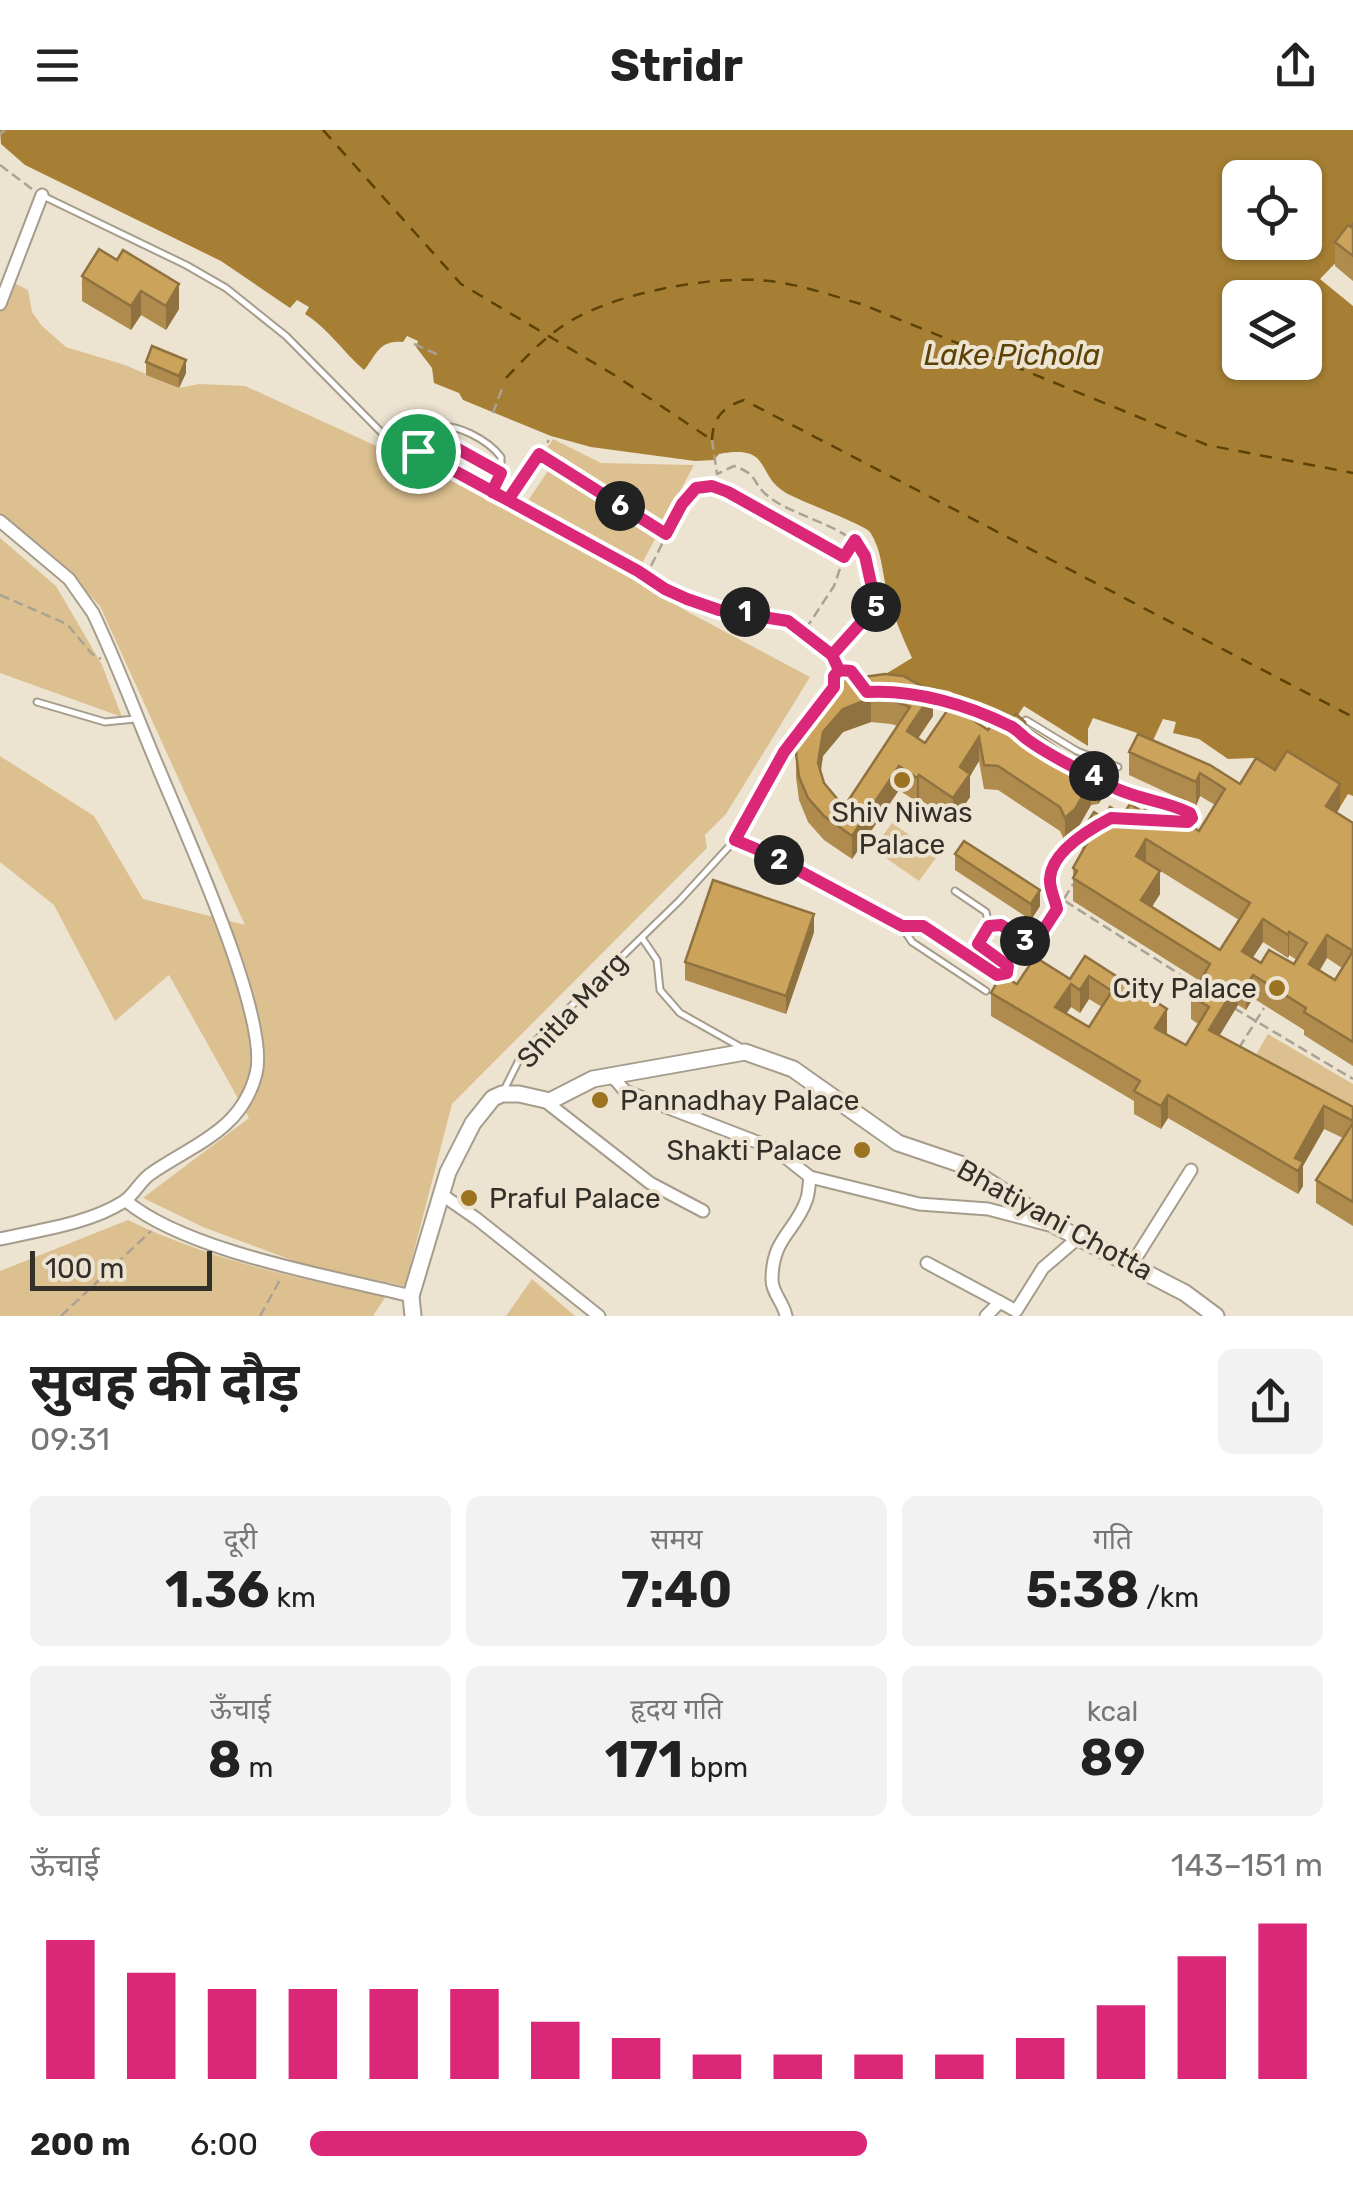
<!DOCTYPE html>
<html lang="hi">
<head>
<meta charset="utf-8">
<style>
  body { margin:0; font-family:Rubik,"Noto Sans Devanagari",sans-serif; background:#f2f2f2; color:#222; height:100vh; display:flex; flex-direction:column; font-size:38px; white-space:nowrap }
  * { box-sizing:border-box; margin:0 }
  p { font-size:32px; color:#767676 }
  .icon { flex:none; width:55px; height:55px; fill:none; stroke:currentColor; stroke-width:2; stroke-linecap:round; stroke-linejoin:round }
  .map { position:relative; height:1186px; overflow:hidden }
  .side { display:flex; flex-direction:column; background:#fff; flex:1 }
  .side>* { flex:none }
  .buttons { position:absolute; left:1222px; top:30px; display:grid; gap:20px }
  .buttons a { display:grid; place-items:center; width:100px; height:100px; border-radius:15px; background:#fff; box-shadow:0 2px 8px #0004; font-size:50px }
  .scale { position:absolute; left:30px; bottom:25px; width:182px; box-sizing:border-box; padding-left:10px; border:5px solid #332f29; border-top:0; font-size:28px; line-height:35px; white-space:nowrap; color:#332f29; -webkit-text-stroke:8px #ede3d1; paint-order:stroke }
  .pin { position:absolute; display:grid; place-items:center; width:85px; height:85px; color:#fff; margin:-42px; border:5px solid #fff; border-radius:50%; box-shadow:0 2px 10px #0007 }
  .km { position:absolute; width:50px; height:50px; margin:-25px; border-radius:50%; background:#222; color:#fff; font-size:28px; line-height:50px; text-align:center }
  .round { display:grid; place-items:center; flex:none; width:105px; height:105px; border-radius:15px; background:#f2f2f2 }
  .headline { display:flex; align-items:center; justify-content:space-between; height:170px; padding:0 30px }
  h1 { font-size:55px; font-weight:700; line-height:75px }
  .figures { display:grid; grid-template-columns:repeat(3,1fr); gap:15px; height:170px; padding:10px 30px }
  .figures div { display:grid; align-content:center; border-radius:15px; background:#f2f2f2; text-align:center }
  .figures b { font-size:50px; font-weight:700 }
  .figures small { font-size:28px; font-weight:400 }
  .figures p { font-size:28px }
  .chart { height:280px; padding:20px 30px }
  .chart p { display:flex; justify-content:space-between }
  .chart svg { width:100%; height:180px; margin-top:10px; stroke:#db2777; stroke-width:6 }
  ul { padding:0 30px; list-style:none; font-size:32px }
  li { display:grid; grid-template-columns:160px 120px 1fr; align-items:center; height:75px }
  li i { height:25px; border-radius:12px; background:#db2777 }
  header { display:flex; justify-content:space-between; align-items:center; height:130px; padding:0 30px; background:#fff; font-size:45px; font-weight:700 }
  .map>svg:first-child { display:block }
  .green { fill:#dcc090 }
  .water { fill:#a67f34; fill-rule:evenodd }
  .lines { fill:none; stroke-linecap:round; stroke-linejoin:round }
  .ferry { stroke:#5d4205; stroke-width:2.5; stroke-dasharray:12 10; stroke-linecap:butt }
  .lane-casing { stroke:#a69c8c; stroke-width:9 }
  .street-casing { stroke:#a69c8c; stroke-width:15 }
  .secondary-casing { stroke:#a69c8c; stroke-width:19 }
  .path { stroke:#aaa294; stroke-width:2.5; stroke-dasharray:10 5; stroke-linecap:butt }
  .lane { stroke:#fff; stroke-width:5 }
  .street { stroke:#fff; stroke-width:11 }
  .secondary { stroke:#fff; stroke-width:15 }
  .wall { fill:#af8c4d; fill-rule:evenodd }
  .shaded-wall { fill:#8f723f }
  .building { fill:#cca35a; stroke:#8f723f; stroke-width:2.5; fill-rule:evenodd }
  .route-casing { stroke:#fff; stroke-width:20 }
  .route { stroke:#db2777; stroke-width:12 }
  .poi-dot { fill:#9c7421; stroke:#ede3d1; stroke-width:4 }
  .labels { text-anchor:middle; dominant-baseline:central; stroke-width:8; stroke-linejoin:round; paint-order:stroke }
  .poi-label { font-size:28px; fill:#332f29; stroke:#ede3d1; text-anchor:end }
  .street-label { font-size:28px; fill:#332f29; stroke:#ede3d1 }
  .water-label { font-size:30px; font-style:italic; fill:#5d4205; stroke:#ede3d1 }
</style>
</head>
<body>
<header><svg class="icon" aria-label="menu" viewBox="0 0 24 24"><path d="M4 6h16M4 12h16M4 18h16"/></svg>Stridr<svg class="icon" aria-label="share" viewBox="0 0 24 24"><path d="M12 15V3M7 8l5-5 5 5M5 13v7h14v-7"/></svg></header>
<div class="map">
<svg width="1353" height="1186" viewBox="0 0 1353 1186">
  <rect width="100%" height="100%" fill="#ede3d1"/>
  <g class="green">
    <path d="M 10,151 L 28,160 L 32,182 L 42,196 L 66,217 L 125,235 L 179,258 L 199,254 L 245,256 L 442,346 L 555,404 L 690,483 L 810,547 L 726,684 L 705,705 L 707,718 L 452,974 L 405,1156 L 308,1136 L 203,1097 L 143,1068 L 249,988 L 169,845 L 115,891 L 54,775 L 0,732 L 0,626 L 94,686 L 143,769 L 245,795 L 100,476 L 52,425 L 0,384 L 0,176 Z"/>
    <path d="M 553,309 L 601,333 L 694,335 L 638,441 L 523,378 L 554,332 L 543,324 Z"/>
    <path d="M 0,408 L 56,456 L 102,535 L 122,587 L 0,543 Z"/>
    <path d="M 892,693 L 938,725 L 919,751 L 873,719 Z"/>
    <path d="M 1268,904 L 1353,954 L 1353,989 L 1250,935 Z"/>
    <path d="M 128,1090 C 210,1130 298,1149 386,1166 L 373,1186 L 0,1186 L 0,1141 Z"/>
    <path d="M 532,1149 L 575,1186 L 506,1186 Z"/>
  </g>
  <path class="water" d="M 0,0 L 1353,0 L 1353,119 L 1348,120 L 1320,149 L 1353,176 L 1353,666 L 1348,664 L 1340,677 L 1288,644 L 1259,646 L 1254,628 L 1228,629 L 1199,609 L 1173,603 L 1176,592 L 1163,589 L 1149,619 L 1139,613 L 1140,604 L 1093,588 L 1088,599 L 1088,616 L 1024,576 L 1014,591 L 949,561 L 879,548 L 912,528 C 902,506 893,485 887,462 C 882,442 882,420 870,402 C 865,395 802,372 786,363 C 755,345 773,314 719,324 L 714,330 L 695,331 L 591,317 L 551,306 L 463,270 L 459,263 L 434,253 L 432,238 L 416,217 L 418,211 L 407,206 L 403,212 C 378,209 375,228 364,240 C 343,222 328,198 305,184 L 309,177 L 297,170 L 290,178 L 221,131 L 25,35 L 1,14 ZM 1240,48 L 1305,48 L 1305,112 L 1240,112 ZM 1240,168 L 1305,168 L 1305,232 L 1240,232 Z"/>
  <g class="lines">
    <g class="ferry">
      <path d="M 323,0 L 461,154 L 616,246 L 712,310"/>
      <path d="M 506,248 C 522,231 538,214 557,200 C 602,165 702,147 758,150 C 794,152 830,165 864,175 L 1207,315 L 1353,343"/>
      <path d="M 712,310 C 713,287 723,277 744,270 L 1353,587"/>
    </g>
    <defs>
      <g id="lane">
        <path d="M 43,66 L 186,135 L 226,158 L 286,206 L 384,305 L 638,441 L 665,459 L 719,480 L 787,491 L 833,525 L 839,540"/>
        <path d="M 429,303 L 501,343"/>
        <path d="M 417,321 L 435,298 C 455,291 489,311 501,327 L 501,343 L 493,361"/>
        <path d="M 835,558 L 833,546 L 839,540 L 851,541 L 856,550"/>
        <path d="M 931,570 L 1001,592"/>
        <path d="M 37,572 L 105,592 L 135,589"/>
        <path d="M 1022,593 L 1026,590 L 1077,621 L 1118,637"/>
        <path d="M 805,595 L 784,622 L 735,710 L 766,723 L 901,796 L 923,796 L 997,845 L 1007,843 L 1008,836 L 978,814 L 989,795 L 1001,795 L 1033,816 L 1057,779 C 1048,735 1049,733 1086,704"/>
        <path d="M 1101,650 L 1136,667 L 1165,672 L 1190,683 L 1192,688 L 1188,692 L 1181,692"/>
        <path d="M 955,761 L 986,782 L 989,795"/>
        <path d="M 902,797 L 912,812 L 986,861"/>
        <path d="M 642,808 L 657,830 L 660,860 L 680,883 L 744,919"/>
        <path d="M 504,960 L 522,924 L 680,770 L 735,710"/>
      </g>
      <g id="street">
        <path d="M 0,174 L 42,65"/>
        <path d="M 0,391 L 69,449 L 93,483 C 117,533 136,585 158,637 C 182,696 271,888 256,944 C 241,1002 191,1015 149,1045 C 139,1053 133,1066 123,1072 C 88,1094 39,1100 0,1109"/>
        <path d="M 612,946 L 625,961 L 775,1019 L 810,1047 L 919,1074 L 988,1079 L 1049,1095"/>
        <path d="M 545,971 L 650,1053 L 703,1081"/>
        <path d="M 441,1064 L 477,1089 L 599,1186"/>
        <path d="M 126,1071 C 188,1122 331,1146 411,1166"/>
        <path d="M 927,1133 L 1000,1172"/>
        <path d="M 1132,1134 L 1191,1040"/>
        <path d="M 786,1186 C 784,1173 772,1163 772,1150 C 772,1108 795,1102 806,1071 C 809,1064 809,1054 810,1047"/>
        <path d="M 986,1186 L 1000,1172 L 1016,1181 L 1043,1138 L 1078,1108"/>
      </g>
      <path id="secondary" d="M 413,1186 L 411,1166 L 448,1042 L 473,993 L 493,968 L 502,964 L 519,964 L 550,971 L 593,949 L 745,922 L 793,939 L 898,1013 L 963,1035 L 1058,1097 L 1185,1163 L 1216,1186"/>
    </defs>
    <use href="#lane" class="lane-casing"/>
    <use href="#street" class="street-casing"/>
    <use href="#secondary" class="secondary-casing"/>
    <g class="path">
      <path d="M 0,4 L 5,0"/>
      <path d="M 0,35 L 32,59"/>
      <path d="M 414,214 L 439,225"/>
      <path d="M 493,283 L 503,256"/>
      <path d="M 712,310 L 717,344 L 734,336 C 760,345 751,353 768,366 C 793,387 849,396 863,422 C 871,437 873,459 876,476 L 840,517"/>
      <path d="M 539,324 L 665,403"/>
      <path d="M 513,362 L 549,310"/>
      <path d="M 845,426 L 854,412"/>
      <path d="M 651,436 L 682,374 L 696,357 L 712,356 L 728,362 L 844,427 L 834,456 L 807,497"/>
      <path d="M 0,465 L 67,494 L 92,524 L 101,529"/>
      <path d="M 1064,769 L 1073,754"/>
      <path d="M 1065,771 L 1198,856"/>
      <path d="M 1234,878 L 1353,949"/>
      <path d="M 1239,918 L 1264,878"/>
      <path d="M 61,1186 L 151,1101"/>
      <path d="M 260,1186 L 281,1148"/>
    </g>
    <use href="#lane" class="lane"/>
    <use href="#street" class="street"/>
    <use href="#secondary" class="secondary"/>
  </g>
  <g class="wall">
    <path d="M 1353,94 L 1353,151 L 1335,136 L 1335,112 Z"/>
    <path d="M 99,119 L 179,179 L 166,200 L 141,185 L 131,200 L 82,171 L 82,146 Z"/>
    <path d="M 146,232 L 186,243 L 179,258 L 146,245 Z"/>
    <path d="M 903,546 L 933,586 L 918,608 L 925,613 L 988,600 L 1008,592 L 1026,597 L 1089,639 L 1099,637 L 1103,668 L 1098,674 L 1091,675 L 1075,703 L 1065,712 L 1060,701 L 998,660 L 984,659 L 979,631 L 970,646 L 970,667 L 953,692 L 919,669 L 917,672 L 899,660 L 852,729 L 824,710 L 808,692 L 799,670 L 796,647 L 796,623 ZM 871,592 L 891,594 L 898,596 L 844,677 L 824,653 L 821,641 L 823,626 L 843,602 Z"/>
    <path d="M 1129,622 L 1240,654 L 1340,677 L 1337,683 L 1353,693 L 1353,936 L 1304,905 L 1304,900 L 1253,868 L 1246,880 L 1238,875 L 1219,905 L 1353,977 L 1353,1096 L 1316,1073 L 1316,1050 L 1343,1008 L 1324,999 L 1303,1036 L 1303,1056 L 1298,1064 L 1168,988 L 1161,999 L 1134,984 L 1134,971 L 991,886 L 991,863 L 1017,854 L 1070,849 L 1085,826 L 1167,902 L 1166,904 L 1186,915 L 1198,894 L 1191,889 L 1191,866 L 1200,851 L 1073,771 L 1073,738 L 1082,722 L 1082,701 L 1103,688 L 1143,682 L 1199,701 L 1215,675 L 1200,666 L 1196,676 L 1129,645 ZM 1146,732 L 1239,790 L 1220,820 L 1152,777 L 1160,764 ZM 1263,812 L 1288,828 L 1289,825 L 1297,830 L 1294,834 L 1261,833 L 1253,827 ZM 1327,828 L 1342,838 L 1335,850 L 1320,840 ZM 1089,869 L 1102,877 L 1089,897 L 1066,883 L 1071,877 L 1080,883 Z"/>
    <path d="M 955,724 L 1040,776 L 1031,790 L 955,740 Z"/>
    <path d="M 814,802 L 786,884 L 685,850 L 685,832 Z"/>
  </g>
  <g class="shaded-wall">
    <path d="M 179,154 L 179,179 L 166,200 L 166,176 Z"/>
    <path d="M 141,161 L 141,185 L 131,200 L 131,176 Z"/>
    <path d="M 186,230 L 186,243 L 179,258 L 179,246 Z"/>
    <path d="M 933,562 L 933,586 L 907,625 L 907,601 Z"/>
    <path d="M 871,568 L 871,592 L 843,602 L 823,626 L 818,656 L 818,633 L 823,602 L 843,579 Z"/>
    <path d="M 979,607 L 979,631 L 970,646 L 970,667 L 953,692 L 953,668 L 960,637 Z"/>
    <path d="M 899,636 L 899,660 L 852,729 L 852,706 Z"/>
    <path d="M 1200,643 L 1200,666 L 1196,676 L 1196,652 Z"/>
    <path d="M 1103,644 L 1103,668 L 1098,674 L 1098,650 Z"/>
    <path d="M 919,645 L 919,669 L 917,672 L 917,648 Z"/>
    <path d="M 1091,651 L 1091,675 L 1075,703 L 1065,712 L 1065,688 Z"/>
    <path d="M 1340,654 L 1340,677 L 1326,699 L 1326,676 Z"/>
    <path d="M 1146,709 L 1146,732 L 1136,726 Z"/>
    <path d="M 1160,741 L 1160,764 L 1141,793 L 1141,770 Z"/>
    <path d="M 1040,760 L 1040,776 L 1031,790 L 1031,774 Z"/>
    <path d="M 814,784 L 814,802 L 786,884 L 786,866 Z"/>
    <path d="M 1263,789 L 1263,812 L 1242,844 L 1242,821 Z"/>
    <path d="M 1289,802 L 1289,825 L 1288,828 L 1288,805 Z"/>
    <path d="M 1327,805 L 1327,828 L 1309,857 L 1309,834 Z"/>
    <path d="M 1253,845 L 1253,868 L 1246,880 L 1246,857 Z"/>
    <path d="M 1089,846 L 1089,869 L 1080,883 L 1080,860 Z"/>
    <path d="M 1238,852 L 1238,875 L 1209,923 L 1209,900 Z"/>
    <path d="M 1071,854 L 1071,877 L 1055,900 L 1055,877 Z"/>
    <path d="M 1167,879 L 1167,902 L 1155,921 L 1155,898 Z"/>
    <path d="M 1168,965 L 1168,988 L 1161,999 L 1161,976 Z"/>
    <path d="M 1324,976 L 1324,999 L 1303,1036 L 1303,1056 L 1298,1064 L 1298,1041 L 1295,1028 Z"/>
  </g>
  <g class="building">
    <path d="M 1353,94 L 1353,126 L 1335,112 L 1348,95 L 1351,97 Z"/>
    <path d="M 99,119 L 117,130 L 123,120 L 179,154 L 166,176 L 141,161 L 131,176 L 82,146 Z"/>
    <path d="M 152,216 L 186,230 L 179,246 L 146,232 Z"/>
    <path d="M 885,544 L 903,546 L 933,562 L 907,601 L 925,613 L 951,575 L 988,600 L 998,585 L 1008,592 L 1016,584 L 1025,592 L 1026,597 L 1089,639 L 1099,637 L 1103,644 L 1098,650 L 1091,651 L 1075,679 L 1065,688 L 1060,677 L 998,636 L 984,635 L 979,607 L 960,637 L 970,644 L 953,668 L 919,645 L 917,648 L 899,636 L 852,706 L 824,686 L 808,668 L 799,647 L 796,623 L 804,589 L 825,561 L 842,550 ZM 871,568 L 891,570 L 910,577 L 844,677 L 824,653 L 818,633 L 823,602 L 843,579 Z"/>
    <path d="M 1138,604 L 1210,635 L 1240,654 L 1256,628 L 1275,640 L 1287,621 L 1340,654 L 1326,676 L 1353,693 L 1353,912 L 1304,882 L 1306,878 L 1253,845 L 1246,857 L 1238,852 L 1209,900 L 1353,977 L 1353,991 L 1324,976 L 1295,1028 L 1303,1032 L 1298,1041 L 1168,965 L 1161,976 L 1134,961 L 1140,951 L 991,863 L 1001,845 L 1017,854 L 1035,827 L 1070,849 L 1085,826 L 1167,879 L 1155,898 L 1186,915 L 1209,877 L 1191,866 L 1210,834 L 1073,748 L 1077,741 L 1073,738 L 1091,706 L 1082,701 L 1094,682 L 1103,688 L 1110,677 L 1123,685 L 1130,674 L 1143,682 L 1149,673 L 1154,673 L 1199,701 L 1225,659 L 1200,643 L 1196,652 L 1129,622 ZM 1146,709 L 1250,773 L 1220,820 L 1141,770 L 1160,741 L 1136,726 ZM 1263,789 L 1288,805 L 1289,802 L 1307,813 L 1294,834 L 1269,820 L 1261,833 L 1242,821 ZM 1327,805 L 1353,821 L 1335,850 L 1309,834 ZM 1089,846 L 1112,861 L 1089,897 L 1055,877 L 1071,854 L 1080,860 Z"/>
    <path d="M 964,711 L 1040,760 L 1031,774 L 955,724 Z"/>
    <path d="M 713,750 L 814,784 L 786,866 L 685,832 Z"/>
    <path d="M 1353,993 L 1353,1072 L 1316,1050 Z"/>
  </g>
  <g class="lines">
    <defs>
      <path id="route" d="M 418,321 L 638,441 L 665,459 L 687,469 L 719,480 L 788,491 L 832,525 L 839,540 L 834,546 L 834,557 L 784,622 L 735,710 L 766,723 L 902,796 L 923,796 L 997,845 L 1007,843 L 1008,836 L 978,814 L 989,796 L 1001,795 L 1033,816 L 1057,779 C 1055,769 1049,758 1050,748 C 1052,721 1090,699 1111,688 L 1188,692 L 1192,688 L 1190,683 C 1166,671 1141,670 1117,659 C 1088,644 1054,629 1028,610 C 1021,605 1017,599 1010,596 C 968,575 914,559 867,562 L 851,541 L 839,540 L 832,525 L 876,476 L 865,426 L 855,410 L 844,427 L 728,362 L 712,356 L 696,358 L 682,374 L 666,404 L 539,324 L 508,370 L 492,362 L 501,343 L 429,303 L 418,321"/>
    </defs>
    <use href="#route" class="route-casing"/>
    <use href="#route" class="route"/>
  </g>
  <g class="poi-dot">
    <circle cx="902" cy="650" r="10"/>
    <circle cx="1277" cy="858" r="10"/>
    <circle cx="600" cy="970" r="10"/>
    <circle cx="862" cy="1020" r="10"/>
    <circle cx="469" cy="1068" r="10"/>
  </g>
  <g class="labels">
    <g class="poi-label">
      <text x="902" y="682" text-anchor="middle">Shiv Niwas<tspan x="902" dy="32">Palace</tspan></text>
      <text x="1257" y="858">City Palace</text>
      <text x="620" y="970" text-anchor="start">Pannadhay Palace</text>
      <text x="842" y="1020">Shakti Palace</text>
      <text x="489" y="1068" text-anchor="start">Praful Palace</text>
    </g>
    <g class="street-label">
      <text transform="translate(572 880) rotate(-47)">Shitla Marg</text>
      <text transform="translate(1055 1090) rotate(29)">Bhatiyani Chotta</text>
    </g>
    <g class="water-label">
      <text x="1012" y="225">Lake Pichola</text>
    </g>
  </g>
</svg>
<div class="buttons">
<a><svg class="icon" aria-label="locate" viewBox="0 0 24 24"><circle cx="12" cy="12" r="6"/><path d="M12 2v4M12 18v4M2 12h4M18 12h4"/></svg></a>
<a><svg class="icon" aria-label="layers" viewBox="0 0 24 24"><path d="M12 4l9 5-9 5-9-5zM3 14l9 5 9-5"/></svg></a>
</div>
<div class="scale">100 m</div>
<div class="pin" style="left:418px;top:321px;background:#1e9e55"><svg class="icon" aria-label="arrive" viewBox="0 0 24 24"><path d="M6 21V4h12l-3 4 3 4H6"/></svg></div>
<b class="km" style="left:745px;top:482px">1</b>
<b class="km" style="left:779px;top:730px">2</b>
<b class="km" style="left:1025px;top:811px">3</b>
<b class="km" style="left:1094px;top:646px">4</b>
<b class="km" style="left:876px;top:477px">5</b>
<b class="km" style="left:620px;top:376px">6</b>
</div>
<section class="side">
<div class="headline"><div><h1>सुबह की दौड़</h1><p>09:31</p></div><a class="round"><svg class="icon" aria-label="share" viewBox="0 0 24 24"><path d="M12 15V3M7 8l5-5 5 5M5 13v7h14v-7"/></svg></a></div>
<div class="figures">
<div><p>दूरी</p><b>1.36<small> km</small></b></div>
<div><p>समय</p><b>7:40</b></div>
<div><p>गति</p><b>5:38<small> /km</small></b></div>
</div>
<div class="figures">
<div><p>ऊँचाई</p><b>8<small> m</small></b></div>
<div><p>हृदय गति</p><b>171<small> bpm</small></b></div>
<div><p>kcal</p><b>89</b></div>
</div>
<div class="chart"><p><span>ऊँचाई</span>143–151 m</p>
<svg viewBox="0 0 160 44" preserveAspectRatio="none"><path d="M5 44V10M15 44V18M25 44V22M35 44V22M45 44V22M55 44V22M65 44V30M75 44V34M85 44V38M95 44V38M105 44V38M115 44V38M125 44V34M135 44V26M145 44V14M155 44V6"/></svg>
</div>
<ul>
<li><b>200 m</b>6:00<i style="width:55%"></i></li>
</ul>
</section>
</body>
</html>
